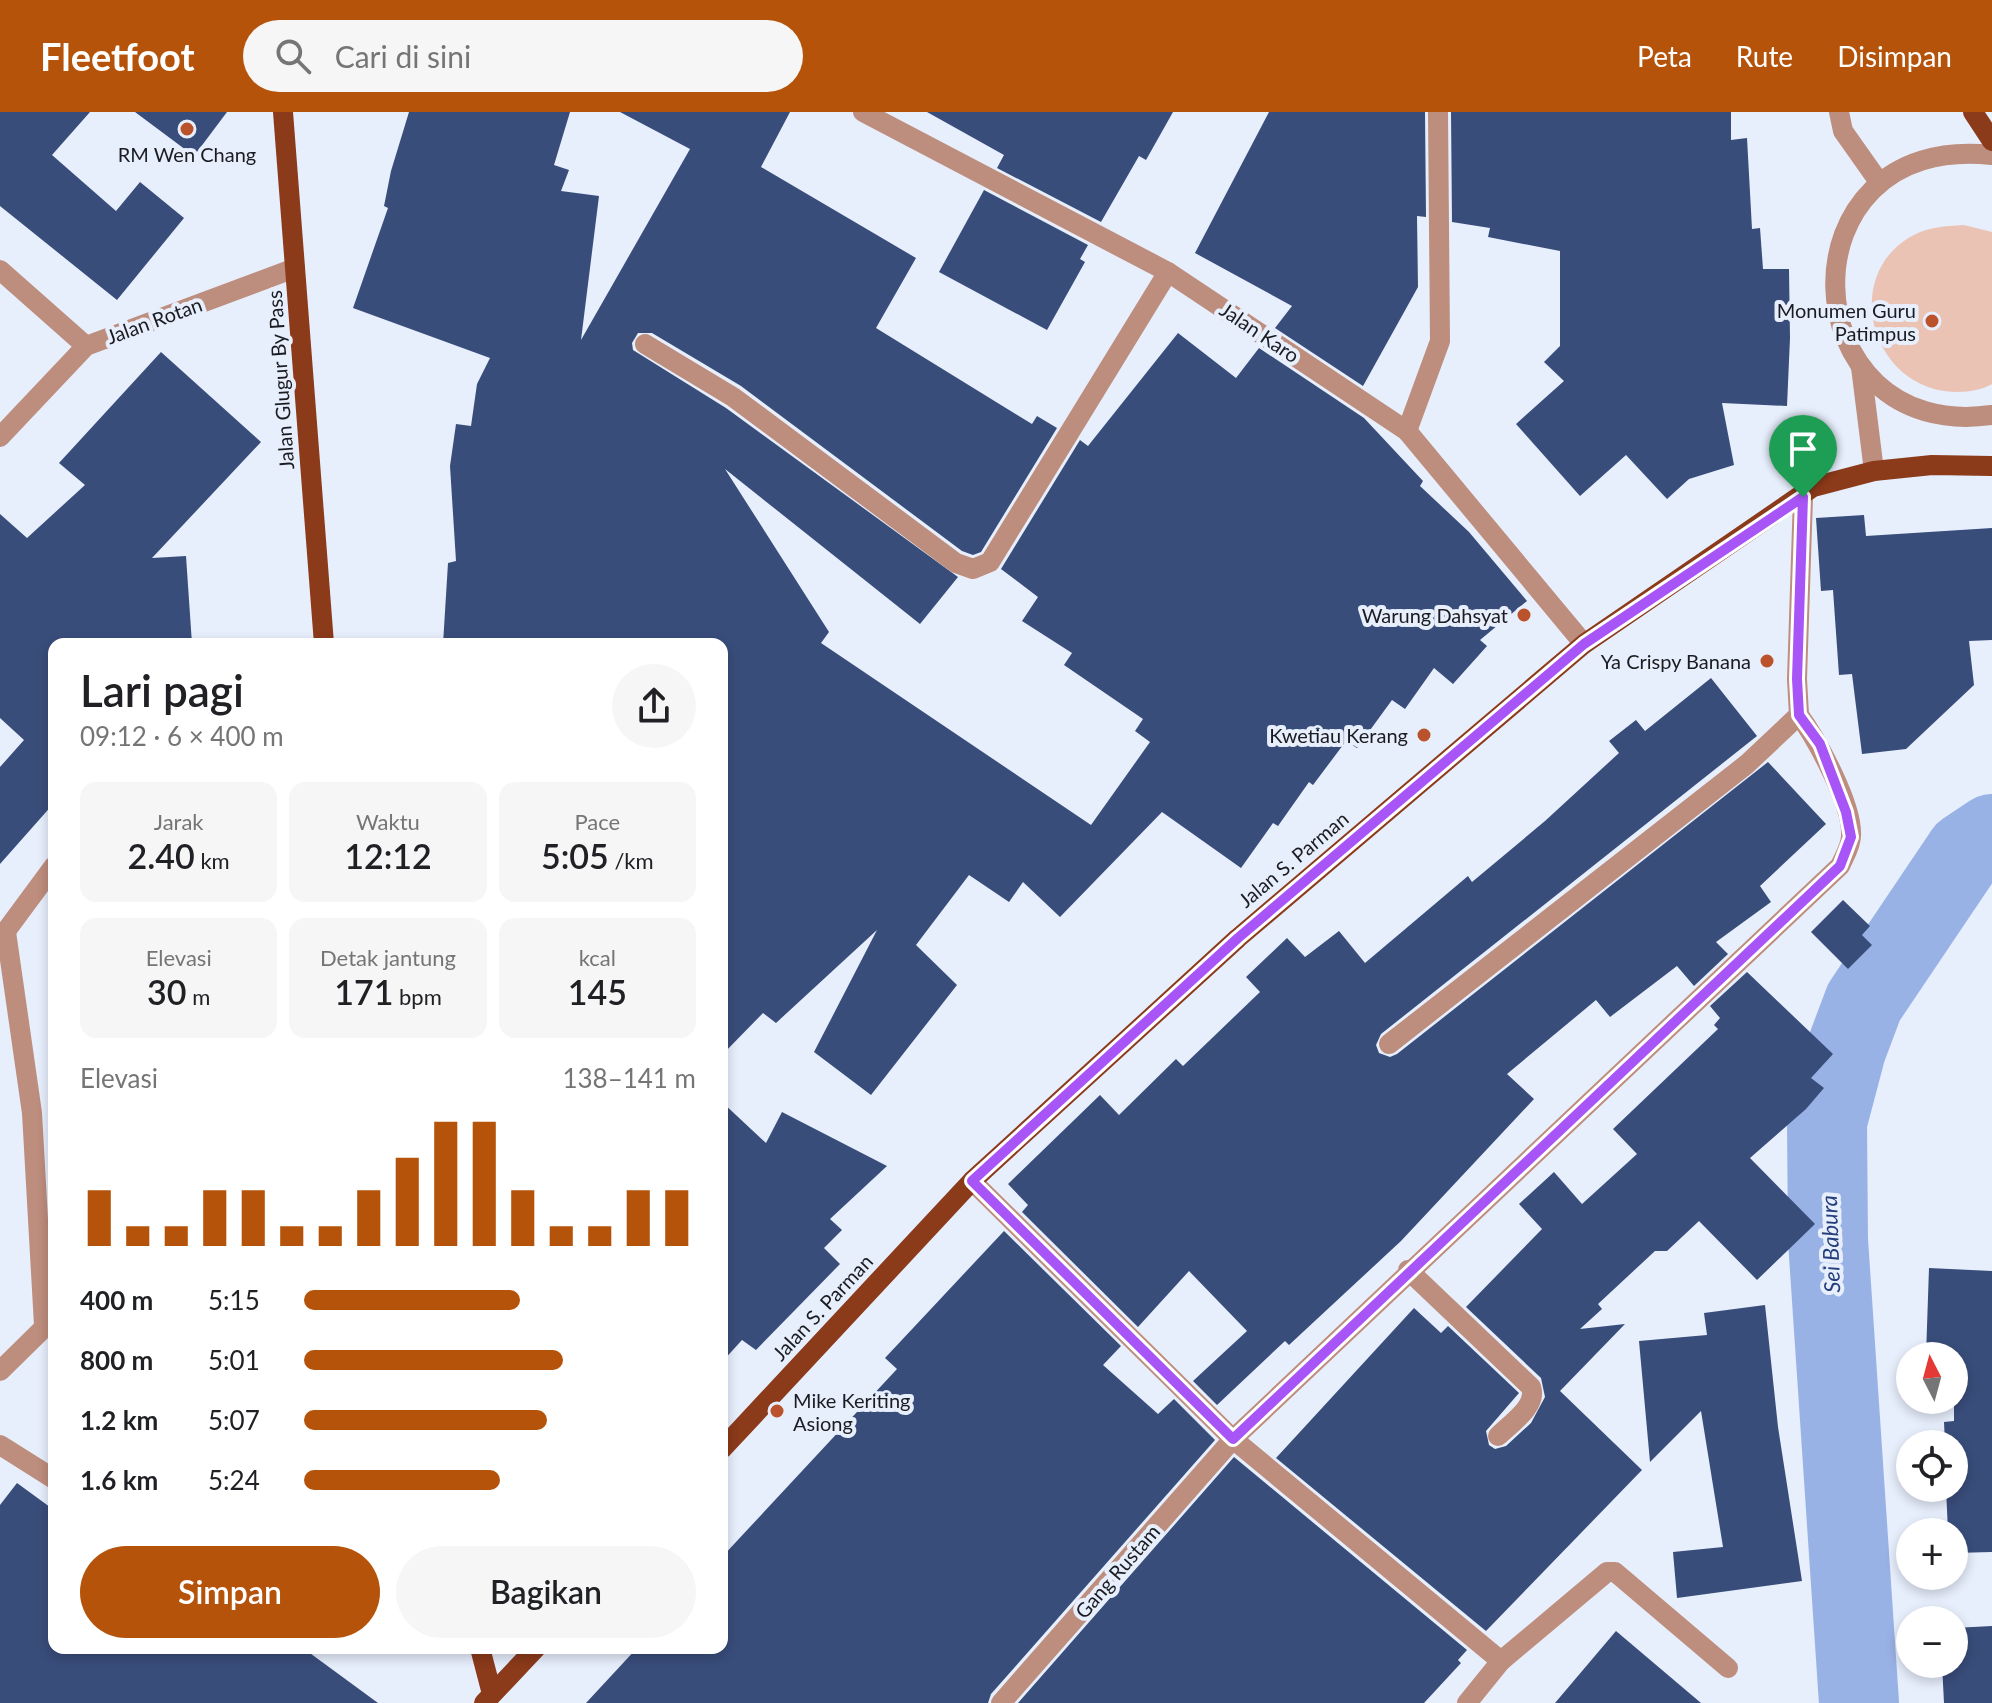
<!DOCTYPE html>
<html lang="id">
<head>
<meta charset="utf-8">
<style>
  body { margin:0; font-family:Lato,sans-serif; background:#f6f6f6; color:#202124; height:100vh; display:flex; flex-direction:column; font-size:30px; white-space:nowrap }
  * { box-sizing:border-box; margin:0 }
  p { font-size:26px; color:#757577 }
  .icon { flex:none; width:44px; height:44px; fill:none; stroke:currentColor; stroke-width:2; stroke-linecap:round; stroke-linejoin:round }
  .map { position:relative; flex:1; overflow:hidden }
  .details { position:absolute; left:48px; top:526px; width:680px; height:1016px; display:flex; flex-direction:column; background:#fff; border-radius:16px; box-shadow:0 4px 12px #0003 }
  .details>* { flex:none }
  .needle { width:52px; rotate:354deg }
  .fabs { position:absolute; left:1896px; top:1230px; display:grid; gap:16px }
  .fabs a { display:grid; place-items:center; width:72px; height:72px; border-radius:50%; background:#fff; box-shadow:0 4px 12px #0003; font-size:40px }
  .pin { position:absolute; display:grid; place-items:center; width:68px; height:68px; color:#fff; margin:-82px -34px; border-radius:50% 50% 50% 0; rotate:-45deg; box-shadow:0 0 8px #0007 }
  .pin .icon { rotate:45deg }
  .round { display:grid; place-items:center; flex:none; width:84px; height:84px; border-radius:42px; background:#f6f6f6 }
  .head { display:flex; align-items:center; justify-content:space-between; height:136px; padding:0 32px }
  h1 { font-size:44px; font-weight:600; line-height:60px }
  .figures { display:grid; grid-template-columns:repeat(3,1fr); gap:12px; height:136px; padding:8px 32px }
  .figures div { display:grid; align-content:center; border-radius:16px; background:#f6f6f6; text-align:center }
  .figures b { font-size:34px; font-weight:600 }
  .figures small { font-size:22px; font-weight:400 }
  .figures p { font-size:22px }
  .chart { height:224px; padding:16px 32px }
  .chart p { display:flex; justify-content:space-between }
  .chart svg { width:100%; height:144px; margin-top:8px; stroke:#b45309; stroke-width:6 }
  .primary-button { display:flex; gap:16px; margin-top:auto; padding:16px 32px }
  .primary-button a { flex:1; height:92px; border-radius:48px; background:#b45309; color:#fff; font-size:32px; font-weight:600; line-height:92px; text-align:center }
  .primary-button a+a { background:#f6f6f6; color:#202124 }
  ul { padding:0 32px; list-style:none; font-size:26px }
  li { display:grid; grid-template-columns:128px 96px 1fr; align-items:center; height:60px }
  li i { height:20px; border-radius:10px; background:#b45309 }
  header { display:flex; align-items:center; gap:48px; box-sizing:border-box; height:112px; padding:0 40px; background:#b45309; color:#fff }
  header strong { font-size:38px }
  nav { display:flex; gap:44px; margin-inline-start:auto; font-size:28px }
  .search { width:560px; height:72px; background:#f6f6f6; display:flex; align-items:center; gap:20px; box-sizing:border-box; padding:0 28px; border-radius:44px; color:#757577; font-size:30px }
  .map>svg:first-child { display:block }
  .green { fill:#ebc3b5 }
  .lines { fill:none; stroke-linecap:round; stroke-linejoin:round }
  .river { stroke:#99b2e6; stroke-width:80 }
  .building { fill:#394d7b }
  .street { stroke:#bd8d7d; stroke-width:20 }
  .primary { stroke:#8b3a1a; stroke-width:20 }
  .route-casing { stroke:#fff; stroke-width:16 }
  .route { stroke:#a855f7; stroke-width:10 }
  .poi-dot { fill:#ba522b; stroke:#e7eefc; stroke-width:3 }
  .labels { text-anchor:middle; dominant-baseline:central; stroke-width:8; stroke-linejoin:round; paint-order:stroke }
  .poi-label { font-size:20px; fill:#1a1c21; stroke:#e7eefc; text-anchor:end }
  .street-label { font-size:20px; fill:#1a1c21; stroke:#e7eefc }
  .water-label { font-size:22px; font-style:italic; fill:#243d7c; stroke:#e7eefc }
</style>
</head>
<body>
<header>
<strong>Fleetfoot</strong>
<div class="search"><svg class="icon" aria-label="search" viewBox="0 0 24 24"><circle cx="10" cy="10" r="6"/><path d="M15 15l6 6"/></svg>Cari di sini</div>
<nav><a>Peta</a><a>Rute</a><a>Disimpan</a></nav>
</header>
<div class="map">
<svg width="1992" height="1591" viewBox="0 0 1992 1591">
  <rect width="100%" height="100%" fill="#e7eefc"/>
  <path class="green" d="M 1964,113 L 1992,120 L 1992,272 C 1978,280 1960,281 1944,279 C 1870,268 1843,165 1910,125 C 1927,115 1945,114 1964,113 Z"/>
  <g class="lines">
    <path class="river" d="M 1859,1591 L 1828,1128 L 1827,1010 L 1846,938 L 1864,890 L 1965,740 L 1992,722"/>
  </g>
  <g class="building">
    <path d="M 0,0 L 90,0 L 52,43 L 116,99 L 140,70 L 184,106 L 117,188 L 0,94 Z"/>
    <path d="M 135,0 L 227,0 L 194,44 Z"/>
    <path d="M 409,0 L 570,0 L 554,53 L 569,58 L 561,79 L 599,84 L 581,228 L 690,37 L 620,0 L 790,0 L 761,55 L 916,146 L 876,216 L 1032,312 L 1037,304 L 1057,316 L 981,440 L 973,443 L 962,439 L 741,274 L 652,221 L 638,221 L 632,231 L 633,238 L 726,296 L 958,465 L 920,512 L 725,357 L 829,520 L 821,531 L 1091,713 L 1150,630 L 1135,619 L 1143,607 L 1064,553 L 1072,541 L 1022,509 L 1038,485 L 1001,457 L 1080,328 L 1088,334 L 1178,221 L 1236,266 L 1259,236 L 1364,306 L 1423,369 L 1420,374 L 1469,420 L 1527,489 L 1480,528 L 1487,534 L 1453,572 L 1434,556 L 1405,597 L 1392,588 L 1357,636 L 1346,629 L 1313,673 L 1309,670 L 1278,714 L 1273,711 L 1241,756 L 1162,700 L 1060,805 L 1023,770 L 1009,790 L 969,763 L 916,833 L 957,873 L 871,983 L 814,940 L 877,818 L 776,911 L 763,901 L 722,943 L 722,532 L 443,532 L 448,451 L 456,449 L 450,354 L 456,312 L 471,314 L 477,272 L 490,246 L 353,196 L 388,96 L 384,94 L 391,59 Z"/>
    <path d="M 927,0 L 1173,0 L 1146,48 L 1139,44 L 1101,110 L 997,56 L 1004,43 Z"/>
    <path d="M 1269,0 L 1425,0 L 1426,105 L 1417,104 L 1418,175 L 1363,274 L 1275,216 L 1292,194 L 1195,141 Z"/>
    <path d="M 1451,0 L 1731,0 L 1731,28 L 1747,26 L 1752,117 L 1760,116 L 1763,157 L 1789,157 L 1790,226 L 1787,294 L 1722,291 L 1734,353 L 1689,367 L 1667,387 L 1626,343 L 1580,384 L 1516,312 L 1564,269 L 1544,250 L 1560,234 L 1560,139 L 1488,125 L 1490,116 L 1452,110 Z"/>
    <path d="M 984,78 L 1088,133 L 1080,147 L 1085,150 L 1047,218 L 939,160 Z"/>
    <path d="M 161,240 L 261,330 L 152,446 L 186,444 L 192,532 L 54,532 L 54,691 L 0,752 L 0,655 L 24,628 L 0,606 L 0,402 L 27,426 L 85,373 L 59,351 Z"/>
    <path d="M 1864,403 L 1866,424 L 1992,416 L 1992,528 L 1969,529 L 1974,573 L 1906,637 L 1862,642 L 1852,562 L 1839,563 L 1833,478 L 1821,479 L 1816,406 Z"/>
    <path d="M 1711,566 L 1757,624 L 1381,922 L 1376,933 L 1379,941 L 1390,945 L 1397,942 L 1768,650 L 1826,712 L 1760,774 L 1771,790 L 1716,830 L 1728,842 L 1694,874 L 1677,854 L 1610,905 L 1596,888 L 1507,962 L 1534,987 L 1401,1129 L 1289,1233 L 1285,1229 L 1217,1293 L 1193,1269 L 1247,1219 L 1189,1159 L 1138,1215 L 1022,1100 L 1028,1093 L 1008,1072 L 1100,983 L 1119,1003 L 1176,947 L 1183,954 L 1260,880 L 1246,865 L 1287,826 L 1305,845 L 1339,819 L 1365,851 L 1468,764 L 1472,770 L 1545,709 L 1619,641 L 1609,629 L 1636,608 L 1645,619 Z"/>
    <path d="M 1843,788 L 1870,814 L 1862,823 L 1872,833 L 1848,857 L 1811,820 Z"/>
    <path d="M 1747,860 L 1833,942 L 1811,966 L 1824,976 L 1806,997 L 1750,1046 L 1815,1112 L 1757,1168 L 1699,1109 L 1667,1139 L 1655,1139 L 1598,1192 L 1602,1197 L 1580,1217 L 1625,1212 L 1560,1279 L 1642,1358 L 1486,1519 L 1276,1346 L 1414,1196 L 1441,1221 L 1448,1214 L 1519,1281 L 1486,1319 L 1489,1333 L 1495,1337 L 1506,1334 L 1531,1311 L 1545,1285 L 1541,1266 L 1466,1195 L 1542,1117 L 1519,1092 L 1554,1060 L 1582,1092 L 1637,1042 L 1613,1017 L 1718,917 L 1714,913 L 1720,906 L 1710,894 Z"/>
    <path d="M 722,990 L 766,1031 L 782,1000 L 887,1054 L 830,1107 L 842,1118 L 824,1136 L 840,1152 L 756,1238 L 742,1228 L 722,1250 Z"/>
    <path d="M 1004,1119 L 1121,1234 L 1103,1253 L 1158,1302 L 1174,1287 L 1215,1328 L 991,1582 L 988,1591 L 586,1591 L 637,1536 L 722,1536 L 722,1445 L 897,1257 L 885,1246 Z"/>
    <path d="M 1929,1156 L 1992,1159 L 1992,1440 L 1954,1441 L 1954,1420 L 1948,1420 L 1946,1376 L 1954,1376 L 1954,1332 L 1945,1332 L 1944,1310 L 1954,1309 L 1954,1244 L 1926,1244 Z"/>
    <path d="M 1765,1193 L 1778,1315 L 1802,1469 L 1677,1486 L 1673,1440 L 1723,1435 L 1701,1299 L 1650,1350 L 1639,1229 L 1707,1223 L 1704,1201 Z"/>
    <path d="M 1234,1345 L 1467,1538 L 1458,1548 L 1461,1551 L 1424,1591 L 1018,1591 Z"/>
    <path d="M 17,1371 L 54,1398 L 54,1536 L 303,1536 L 378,1591 L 0,1591 L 0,1393 Z"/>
    <path d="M 1992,1514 L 1992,1591 L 1944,1591 L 1942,1552 L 1954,1552 L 1954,1516 Z"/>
    <path d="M 1616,1519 L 1701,1591 L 1555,1591 Z"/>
  </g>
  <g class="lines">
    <g class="street">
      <path d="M 863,0 L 1168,160 L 1407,319 L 1584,532"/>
      <path d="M 1839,0 L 1843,19 L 1879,70"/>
      <path d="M 1992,43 C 1777,19 1789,332 1992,303"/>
      <path d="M 0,158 L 86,234"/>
      <path d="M 645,232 L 733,285 L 956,451 L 973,457 L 990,450 L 1168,160"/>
      <path d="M 1861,255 L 1874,359"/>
      <path d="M 1407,319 L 1440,229 L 1438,0"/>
      <path d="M 0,325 L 86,234 L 295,156"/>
      <path d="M 6,820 L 32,1001 L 44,1213"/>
      <path d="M 0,827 L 54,754"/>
      <path d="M 1389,932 L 1747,652 L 1799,603 L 1797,567 L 1803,385"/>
      <path d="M 972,1069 L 1233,1327 L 1501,1549"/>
      <path d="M 1408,1158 L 1531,1275 C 1538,1294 1510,1312 1498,1324"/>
      <path d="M 0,1259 L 54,1206"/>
      <path d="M 0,1333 L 54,1367"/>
      <path d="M 1001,1591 L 1233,1327 L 1840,754 C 1844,745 1851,734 1851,724 C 1853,693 1817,628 1799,603"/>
      <path d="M 1467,1591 L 1501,1549 L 1607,1460 L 1615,1460 L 1728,1556"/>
    </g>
    <g class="primary">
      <path d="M 283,0 L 324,532"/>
      <path d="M 1973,0 L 1992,29"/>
      <path d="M 722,1337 L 972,1069 L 1238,826 L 1584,532 L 1813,375 L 1874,359 L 1932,353 L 1992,354"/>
      <path d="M 480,1536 L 492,1582"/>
      <path d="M 484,1591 L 536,1536"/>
    </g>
  </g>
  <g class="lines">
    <defs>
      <path id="route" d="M 1803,385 L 1797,567 L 1799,603 L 1820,632 L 1846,700 L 1851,725 L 1840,754 L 1233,1327 L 972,1069 L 1238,826 L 1584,532 Z"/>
    </defs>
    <use href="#route" class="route-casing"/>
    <use href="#route" class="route"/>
  </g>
  <g class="poi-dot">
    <circle cx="187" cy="17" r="8"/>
    <circle cx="1932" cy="209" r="8"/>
    <circle cx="1524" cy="503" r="8"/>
    <circle cx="1767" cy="549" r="8"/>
    <circle cx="1424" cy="623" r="8"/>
    <circle cx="777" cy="1299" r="8"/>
  </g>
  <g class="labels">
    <g class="poi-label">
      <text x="187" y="42" text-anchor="middle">RM Wen Chang</text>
      <text x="1916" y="198">Monumen Guru<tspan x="1916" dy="23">Patimpus</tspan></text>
      <text x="1508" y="503">Warung Dahsyat</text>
      <text x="1751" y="549">Ya Crispy Banana</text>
      <text x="1408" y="623">Kwetiau Kerang</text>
      <text x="793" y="1288" text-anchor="start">Mike Keriting<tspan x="793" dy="23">Asiong</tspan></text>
    </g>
    <g class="street-label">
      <text transform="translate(154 208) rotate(-20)">Jalan Rotan</text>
      <text transform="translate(1260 220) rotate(34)">Jalan Karo</text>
      <text transform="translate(280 268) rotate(-94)">Jalan Glugur By Pass</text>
      <text transform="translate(1293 747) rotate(-40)">Jalan S. Parman</text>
      <text transform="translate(822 1195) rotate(-47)">Jalan S. Parman</text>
      <text transform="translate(1117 1459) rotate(-49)">Gang Rustam</text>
    </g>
    <g class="water-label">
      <text transform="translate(1830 1132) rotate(-92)">Sei Babura</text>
    </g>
  </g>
</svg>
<div class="fabs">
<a><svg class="needle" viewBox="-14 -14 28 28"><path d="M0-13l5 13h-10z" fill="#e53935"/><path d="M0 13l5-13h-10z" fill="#757577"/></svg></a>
<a><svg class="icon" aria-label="locate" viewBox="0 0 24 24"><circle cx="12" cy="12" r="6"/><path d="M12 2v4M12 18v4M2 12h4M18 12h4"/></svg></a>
<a>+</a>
<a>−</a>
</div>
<div class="pin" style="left:1803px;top:385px;background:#1e9e55"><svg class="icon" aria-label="arrive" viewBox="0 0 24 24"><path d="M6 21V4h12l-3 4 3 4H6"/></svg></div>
<section class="details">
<div class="head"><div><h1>Lari pagi</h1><p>09:12 · 6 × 400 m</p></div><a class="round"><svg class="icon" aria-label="share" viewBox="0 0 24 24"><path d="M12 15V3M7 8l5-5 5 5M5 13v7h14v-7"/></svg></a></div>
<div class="figures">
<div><p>Jarak</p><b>2.40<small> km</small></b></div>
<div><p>Waktu</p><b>12:12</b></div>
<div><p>Pace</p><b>5:05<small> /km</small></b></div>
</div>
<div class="figures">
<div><p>Elevasi</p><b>30<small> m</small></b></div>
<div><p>Detak jantung</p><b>171<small> bpm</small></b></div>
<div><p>kcal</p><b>145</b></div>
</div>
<div class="chart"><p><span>Elevasi</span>138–141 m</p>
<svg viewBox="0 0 160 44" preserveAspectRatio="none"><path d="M5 44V27M15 44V38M25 44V38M35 44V27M45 44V27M55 44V38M65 44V38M75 44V27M85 44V17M95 44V6M105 44V6M115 44V27M125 44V38M135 44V38M145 44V27M155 44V27"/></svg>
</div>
<ul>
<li><b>400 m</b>5:15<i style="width:55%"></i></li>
<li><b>800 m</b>5:01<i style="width:66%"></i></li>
<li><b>1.2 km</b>5:07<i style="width:62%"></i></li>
<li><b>1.6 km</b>5:24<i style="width:50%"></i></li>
</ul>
<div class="primary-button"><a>Simpan</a><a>Bagikan</a></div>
</section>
</div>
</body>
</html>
